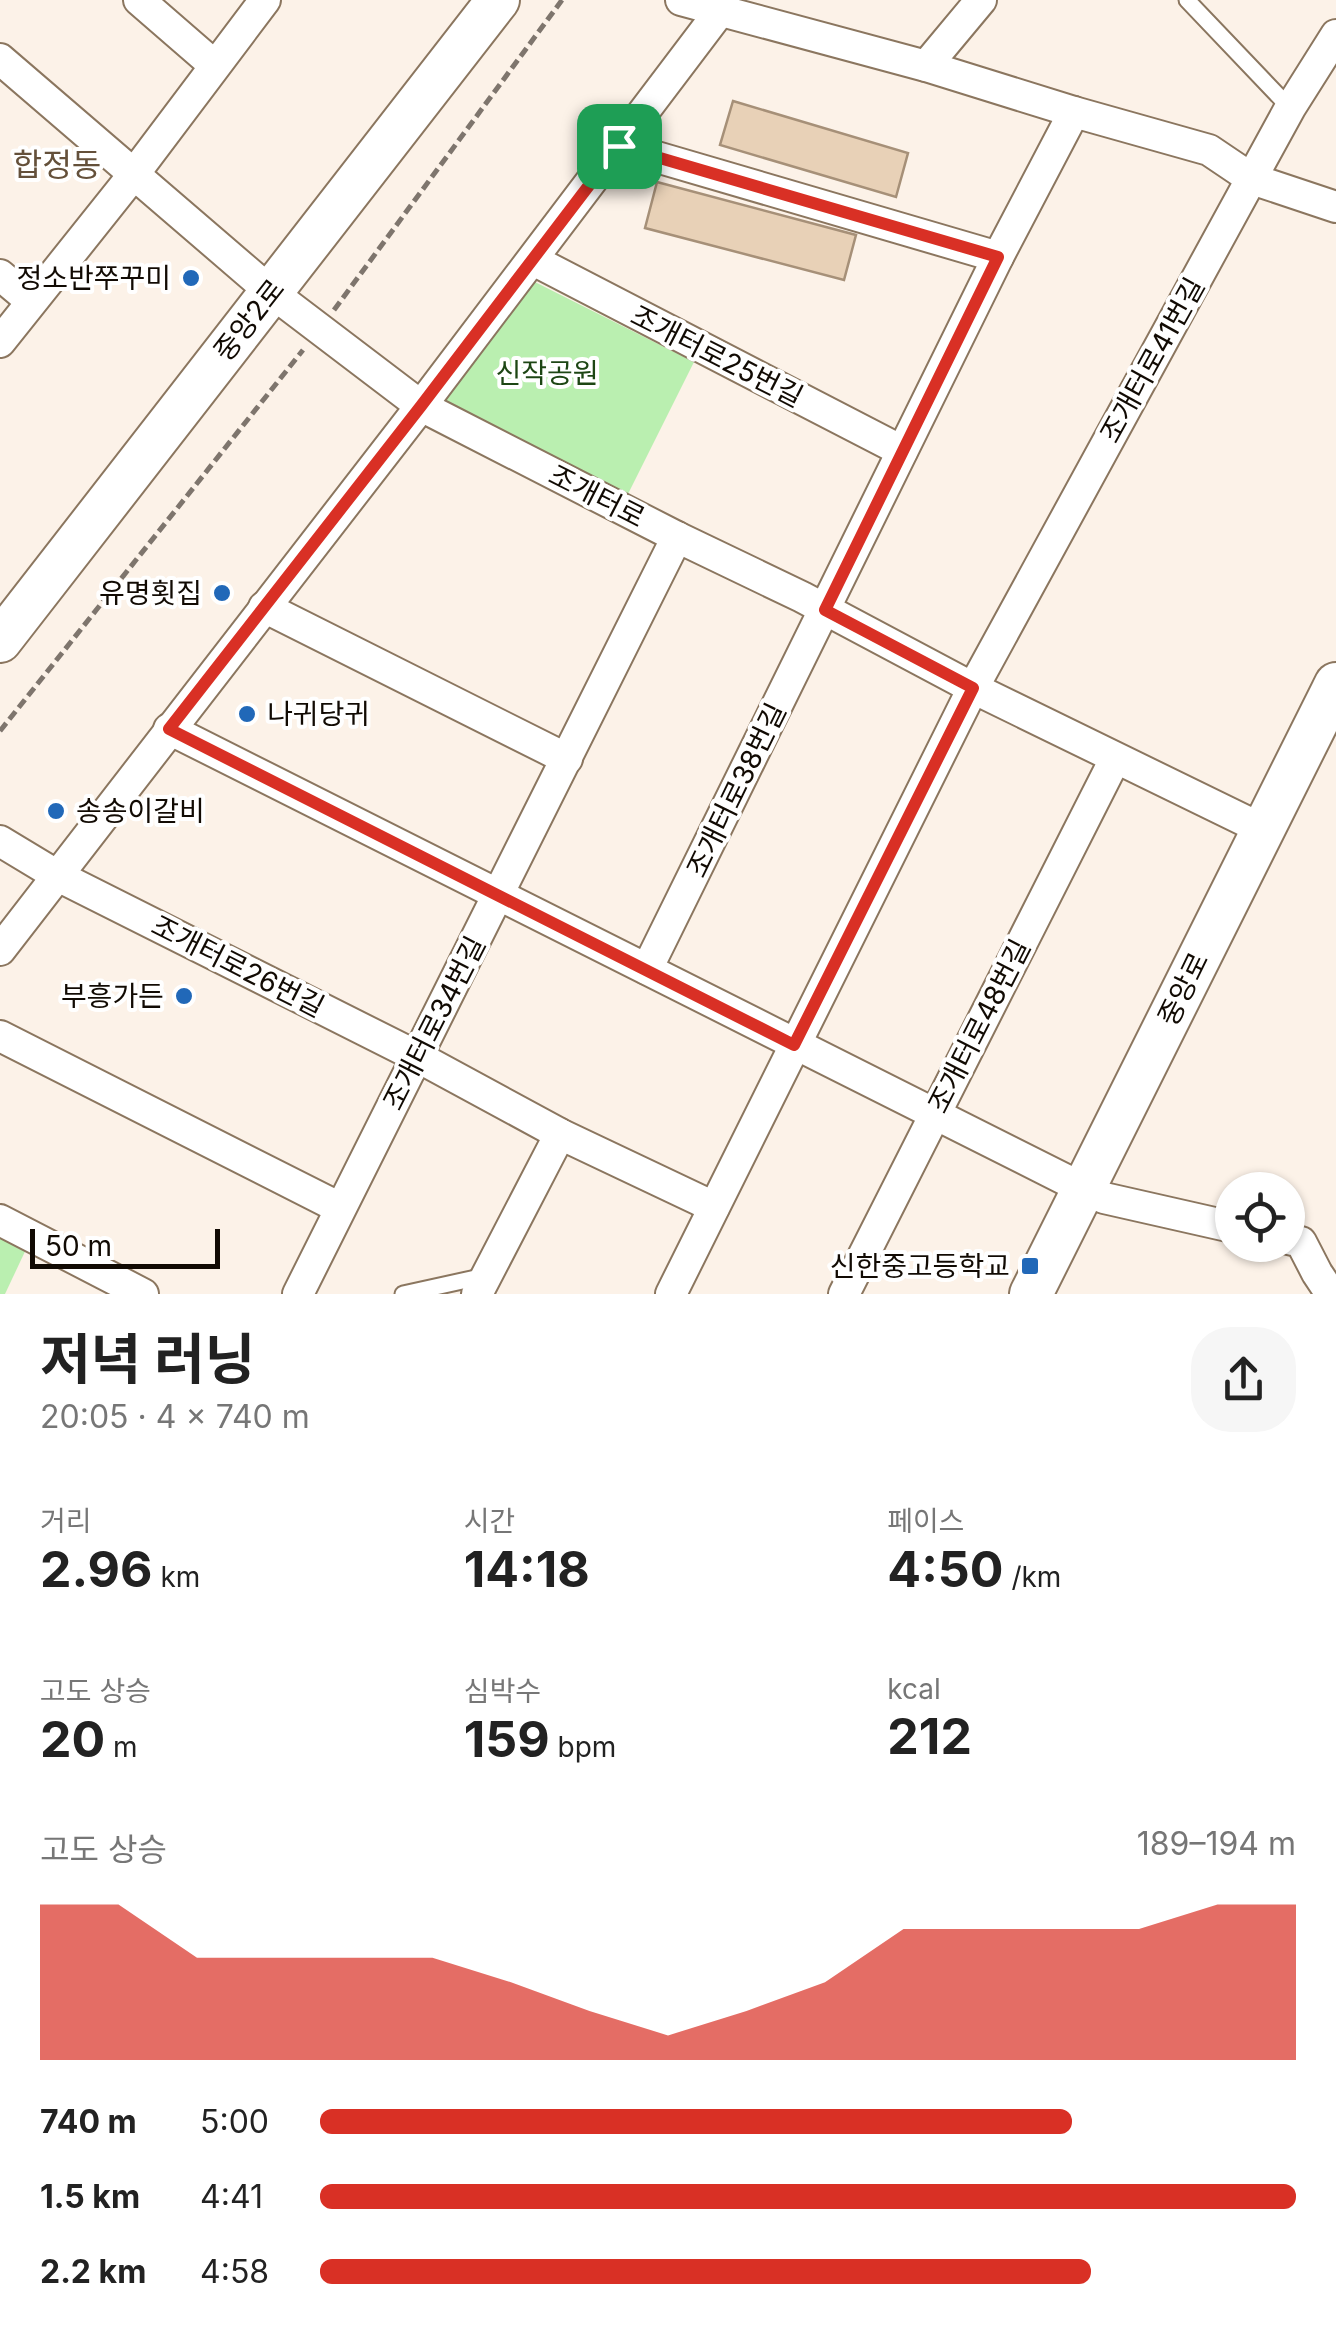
<!DOCTYPE html>
<html lang="ko">
<head>
<meta charset="utf-8">
<style>
  body { margin:0; font-family:Inter,"Noto Sans KR",sans-serif; background:#f6f6f6; color:#222; height:100vh; display:flex; flex-direction:column; font-size:38px; white-space:nowrap }
  * { box-sizing:border-box; margin:0 }
  p { font-size:32px; color:#767676 }
  .icon { flex:none; width:55px; height:55px; fill:none; stroke:currentColor; stroke-width:2; stroke-linecap:round; stroke-linejoin:round }
  .map { position:relative; height:1294px; overflow:hidden }
  .details { display:flex; flex-direction:column; background:#fff; flex:1 }
  .details>* { flex:none }
  .controls { position:absolute; left:1215px; top:1172px; display:grid; gap:20px }
  .controls a { display:grid; place-items:center; width:90px; height:90px; border-radius:50%; background:#fff; box-shadow:0 2px 8px #0004; font-size:50px }
  .scale { position:absolute; left:30px; bottom:25px; width:190px; box-sizing:border-box; padding-left:10px; border:5px solid #110a03; border-top:0; font-size:28px; line-height:35px; white-space:nowrap; color:#110a03; -webkit-text-stroke:8px #fff; paint-order:stroke }
  .pin { position:absolute; display:grid; place-items:center; width:85px; height:85px; color:#fff; margin:-42px; border-radius:20px; box-shadow:0 5px 15px #0006 }
  .round { display:grid; place-items:center; flex:none; width:105px; height:105px; border-radius:40px; background:#f6f6f6 }
  .headline { display:flex; align-items:center; justify-content:space-between; height:170px; padding:0 40px }
  h1 { font-size:55px; font-weight:700; line-height:75px }
  .figures { display:grid; grid-template-columns:repeat(3,1fr); gap:15px; height:170px; padding:10px 40px }
  .figures div { display:grid; align-content:center }
  .figures b { font-size:50px; font-weight:700 }
  .figures small { font-size:28px; font-weight:400 }
  .figures p { font-size:28px }
  .chart { height:280px; padding:20px 40px }
  .chart p { display:flex; justify-content:space-between }
  .chart svg { width:100%; height:180px; margin-top:10px; fill:#d93025; opacity:.7 }
  ul { padding:0 40px; list-style:none; font-size:32px }
  li { display:grid; grid-template-columns:160px 120px 1fr; align-items:center; height:75px }
  li i { height:25px; border-radius:12px; background:#d93025 }
  .map>svg:first-child { display:block }
  .green { fill:#baefb0 }
  .building { fill:#e8d1b7; stroke:#a69078; stroke-width:2.5 }
  .lines { fill:none; stroke-linecap:round; stroke-linejoin:round }
  .lane-casing { stroke:#8b765f; stroke-width:19 }
  .street-casing { stroke:#8b765f; stroke-width:34 }
  .secondary-casing { stroke:#8b765f; stroke-width:46 }
  .path { stroke:#7e756d; stroke-width:5; stroke-dasharray:10 5; stroke-linecap:butt }
  .lane { stroke:#fff; stroke-width:15 }
  .street { stroke:#fff; stroke-width:30 }
  .secondary { stroke:#fff; stroke-width:42 }
  .route-casing { stroke:#fff; stroke-width:20 }
  .route { stroke:#d93025; stroke-width:12 }
  .poi-dot { fill:#2168b8; stroke:#fff; stroke-width:4 }
  .labels { text-anchor:middle; dominant-baseline:central; stroke-width:8; stroke-linejoin:round; paint-order:stroke }
  .poi-label { font-size:28px; fill:#110a03; stroke:#fff; text-anchor:end }
  .street-label { font-size:28px; fill:#110a03; stroke:#fff }
  .park-label { font-size:28px; fill:#1d4614; stroke:#fff }
  .quarter-label { font-size:32px; fill:#64503a; stroke:#fff }
</style>
</head>
<body>
<div class="map">
<svg width="1336" height="1294" viewBox="0 0 1336 1294">
  <rect width="100%" height="100%" fill="#fcf2e8"/>
  <g class="green">
    <path d="M 517,273 L 694,362 L 627,496 L 431,402 Z"/>
    <path d="M 0,1227 L 29,1243 L 5,1294 L 0,1294 Z"/>
  </g>
  <g class="building">
    <path d="M 733,101 L 908,153 L 896,197 L 720,145 Z"/>
    <path d="M 657,182 L 856,235 L 844,280 L 645,228 Z"/>
  </g>
  <g class="lines">
    <defs>
      <g id="lane">
        <path d="M 1187,0 L 1290,108"/>
        <path d="M 403,1294 L 485,1276"/>
      </g>
      <g id="street">
        <path d="M 139,0 L 214,65"/>
        <path d="M 681,0 L 926,66 L 1074,112 L 1209,150 L 1252,179 L 1336,207"/>
        <path d="M 0,59 L 271,292 L 421,406 L 677,537 L 802,597 L 973,688 L 1262,829"/>
        <path d="M 926,66 L 981,0"/>
        <path d="M 619,146 L 998,257"/>
        <path d="M 533,260 L 902,451"/>
        <path d="M 0,275 L 31,301"/>
        <path d="M 0,342 L 134,174 L 265,0"/>
        <path d="M 264,607 L 567,759"/>
        <path d="M 169,729 L 1084,1189 L 1104,1198 L 1232,1227"/>
        <path d="M 0,841 L 58,876 L 418,1057 L 560,1134 L 714,1207"/>
        <path d="M 0,950 L 421,406 L 720,11"/>
        <path d="M 647,969 L 998,257 L 1074,112"/>
        <path d="M 0,1036 L 340,1208"/>
        <path d="M 0,1220 L 143,1294"/>
        <path d="M 1288,1239 L 1301,1242 L 1317,1273 L 1331,1294"/>
        <path d="M 298,1294 L 677,537"/>
        <path d="M 477,1294 L 560,1134"/>
        <path d="M 671,1294 L 973,688 L 1290,108 L 1336,35"/>
        <path d="M 844,1294 L 1115,759"/>
      </g>
      <g id="secondary">
        <path d="M 0,641 L 498,0"/>
        <path d="M 1031,1294 L 1336,684"/>
      </g>
    </defs>
    <use href="#lane" class="lane-casing"/>
    <use href="#street" class="street-casing"/>
    <use href="#secondary" class="secondary-casing"/>
    <g class="path">
      <path d="M 334,310 L 562,0"/>
      <path d="M 0,731 L 303,350"/>
    </g>
    <use href="#lane" class="lane"/>
    <use href="#street" class="street"/>
    <use href="#secondary" class="secondary"/>
  </g>
  <g class="lines">
    <defs>
      <path id="route" d="M 619,146 L 998,257 L 825,610 L 973,688 L 794,1045 L 169,729 L 421,406 Z"/>
    </defs>
    <use href="#route" class="route-casing"/>
    <use href="#route" class="route"/>
  </g>
  <g class="poi-dot">
    <circle cx="191" cy="278" r="10"/>
    <circle cx="222" cy="593" r="10"/>
    <circle cx="247" cy="714" r="10"/>
    <circle cx="56" cy="811" r="10"/>
    <circle cx="184" cy="996" r="10"/>
    <rect x="1020" y="1256" width="20" height="20" rx="5"/>
  </g>
  <g class="labels">
    <g class="poi-label">
      <text x="171" y="278">정소반쭈꾸미</text>
      <text x="202" y="593">유명횟집</text>
      <text x="267" y="714" text-anchor="start">나귀당귀</text>
      <text x="76" y="811" text-anchor="start">송송이갈비</text>
      <text x="164" y="996">부흥가든</text>
      <text x="1010" y="1266">신한중고등학교</text>
    </g>
    <g class="street-label">
      <text transform="translate(249 320) rotate(-52)">중앙2로</text>
      <text transform="translate(717 356) rotate(27)">조개터로25번길</text>
      <text transform="translate(1152 360) rotate(-61)">조개터로41번길</text>
      <text transform="translate(597 496) rotate(27)">조개터로</text>
      <text transform="translate(736 790) rotate(-64)">조개터로38번길</text>
      <text transform="translate(238 966) rotate(27)">조개터로26번길</text>
      <text transform="translate(1183 989) rotate(-64)">중앙로</text>
      <text transform="translate(434 1023) rotate(-63)">조개터로34번길</text>
      <text transform="translate(979 1026) rotate(-63)">조개터로48번길</text>
    </g>
    <g class="park-label">
      <text x="547" y="373">신작공원</text>
    </g>
    <g class="quarter-label">
      <text x="57" y="164">합정동</text>
    </g>
  </g>
</svg>
<div class="controls">
<a><svg class="icon" aria-label="locate" viewBox="0 0 24 24"><circle cx="12" cy="12" r="6"/><path d="M12 2v4M12 18v4M2 12h4M18 12h4"/></svg></a>
</div>
<div class="scale">50 m</div>
<div class="pin" style="left:619px;top:146px;background:#1e9e55"><svg class="icon" aria-label="arrive" viewBox="0 0 24 24"><path d="M6 21V4h12l-3 4 3 4H6"/></svg></div>
</div>
<section class="details">
<div class="headline"><div><h1>저녁 러닝</h1><p>20:05 · 4 × 740 m</p></div><a class="round"><svg class="icon" aria-label="share" viewBox="0 0 24 24"><path d="M12 15V3M7 8l5-5 5 5M5 13v7h14v-7"/></svg></a></div>
<div class="figures">
<div><p>거리</p><b>2.96<small> km</small></b></div>
<div><p>시간</p><b>14:18</b></div>
<div><p>페이스</p><b>4:50<small> /km</small></b></div>
</div>
<div class="figures">
<div><p>고도 상승</p><b>20<small> m</small></b></div>
<div><p>심박수</p><b>159<small> bpm</small></b></div>
<div><p>kcal</p><b>212</b></div>
</div>
<div class="chart"><p><span>고도 상승</span>189–194 m</p>
<svg viewBox="0 0 160 44" preserveAspectRatio="none"><path d="M0 44V6L10 6L20 19L30 19L40 19L50 19L60 25L70 32L80 38L90 32L100 25L110 12L120 12L130 12L140 12L150 6L160 6V44z"/></svg>
</div>
<ul>
<li><b>740 m</b>5:00<i style="width:77%"></i></li>
<li><b>1.5 km</b>4:41<i style="width:100%"></i></li>
<li><b>2.2 km</b>4:58<i style="width:79%"></i></li>
</ul>
</section>
</body>
</html>
